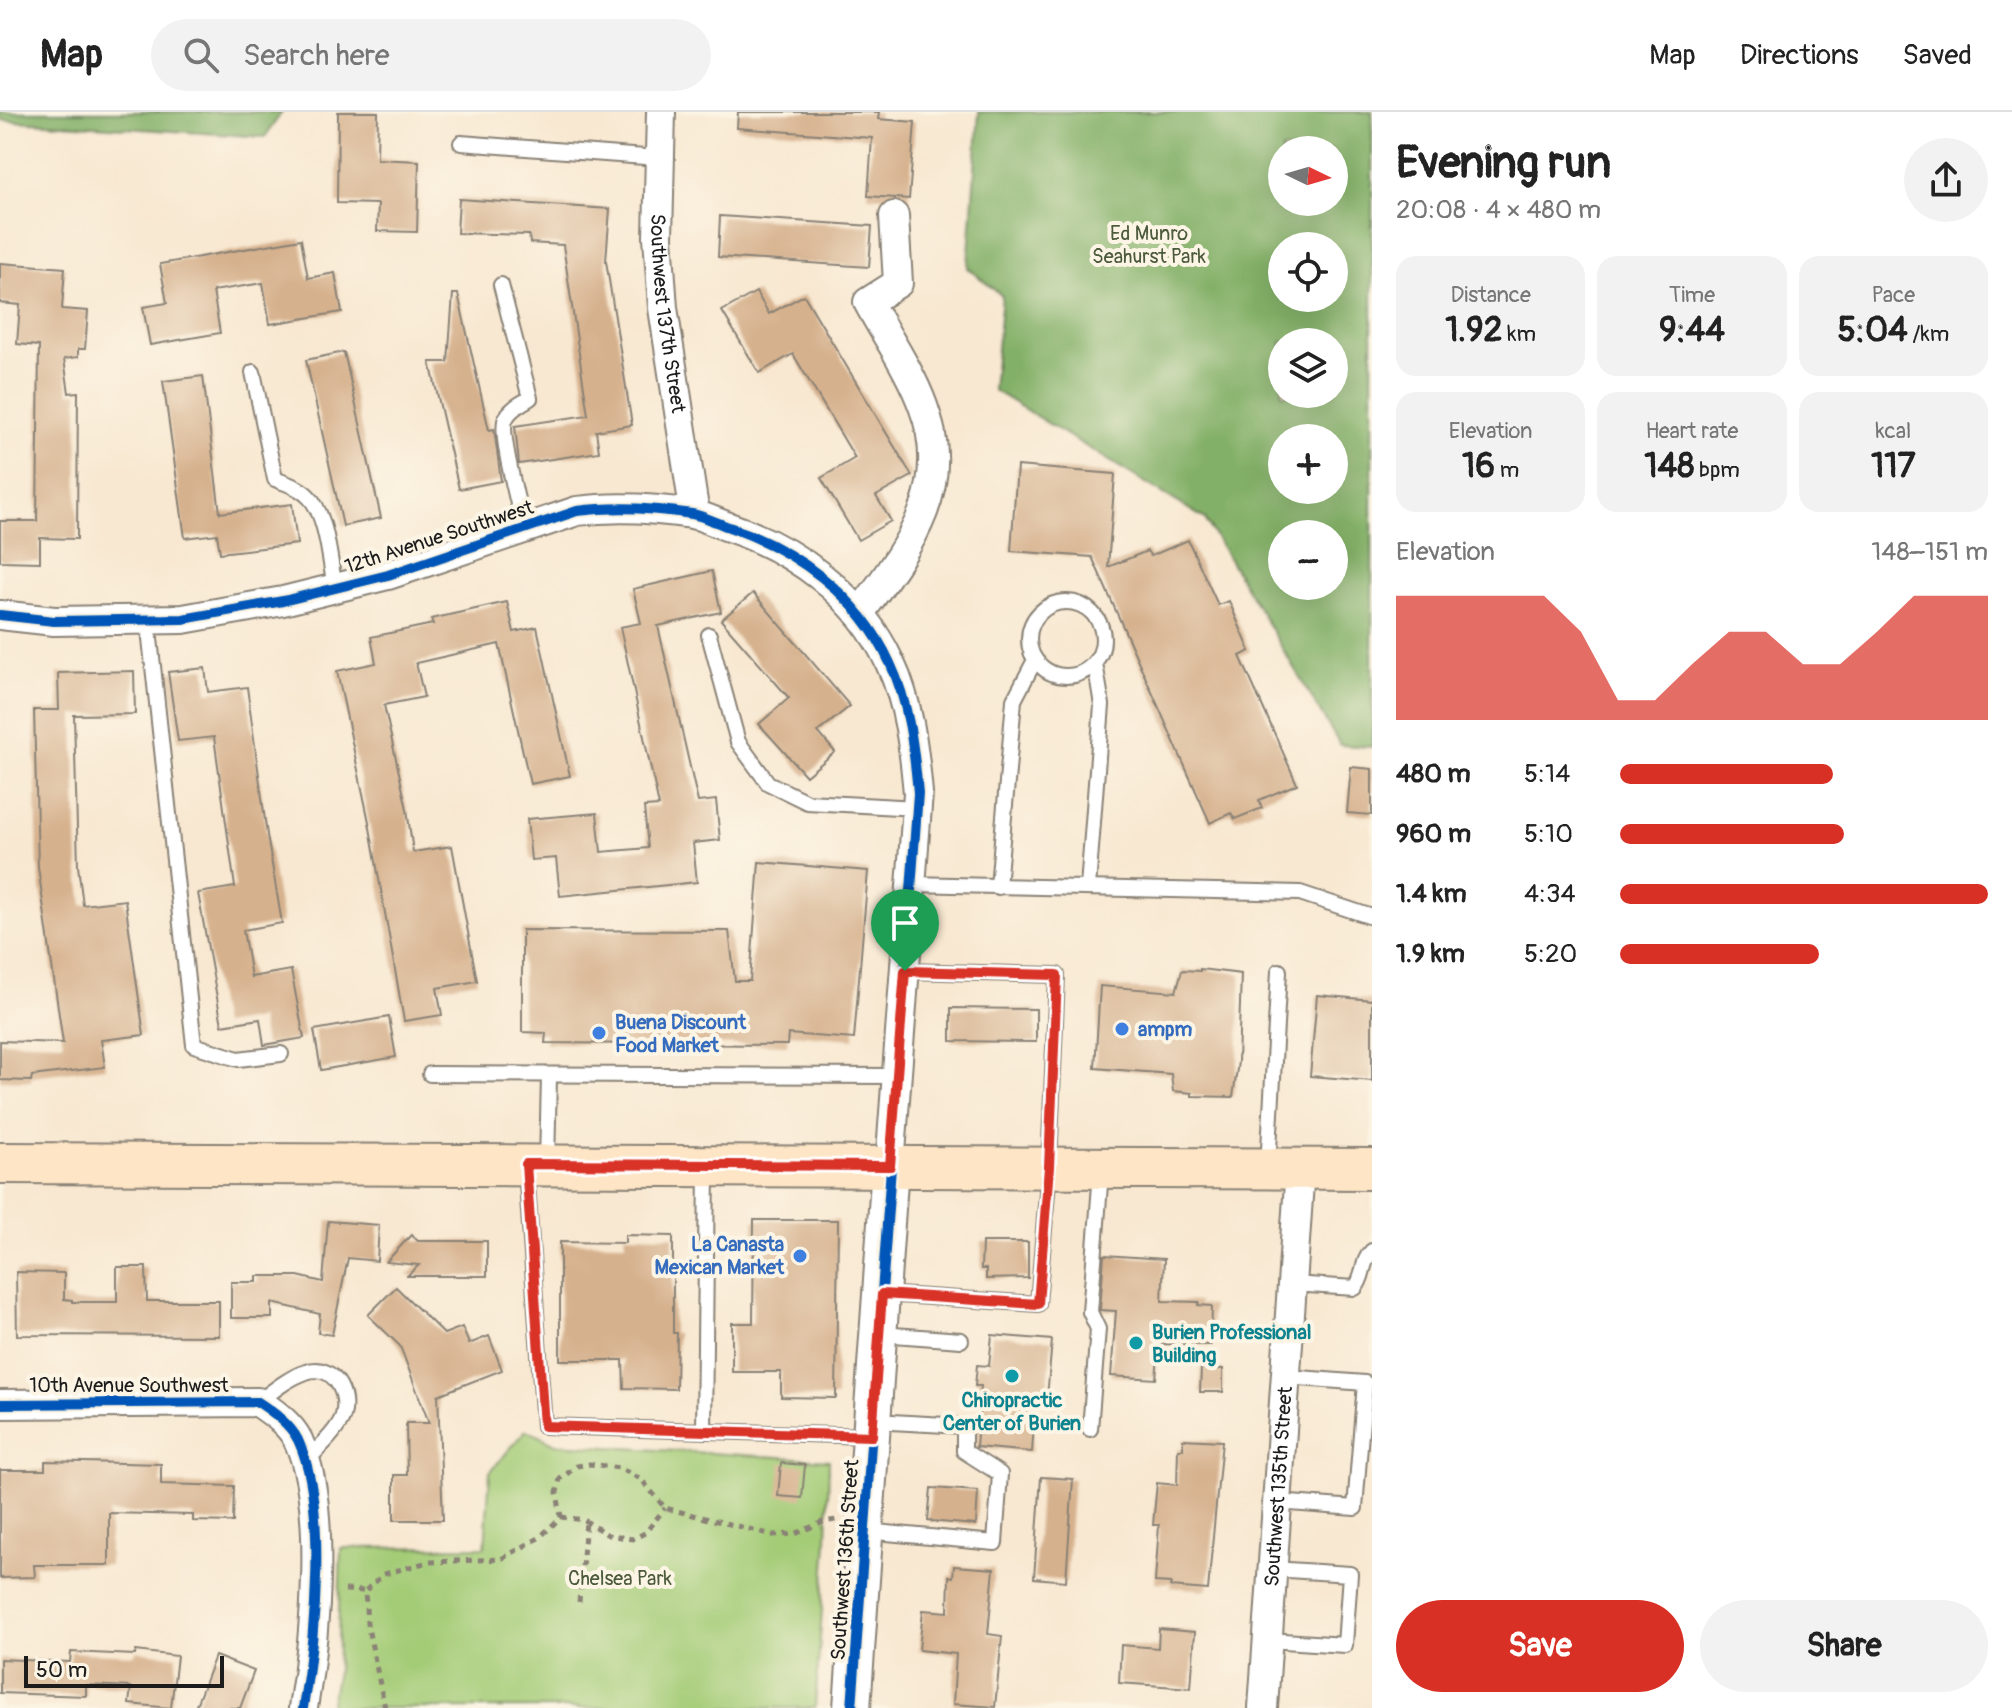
<!DOCTYPE html>
<html lang="en">
<head>
<meta charset="utf-8">
<style>
  body { margin:0; font-family:Pangolin,sans-serif; background:#f2f2f2; color:#222; height:100vh; display:flex; flex-direction:column; font-size:30px; white-space:nowrap }
  * { box-sizing:border-box; margin:0 }
  p { font-size:26px; color:#767676 }
  .icon { flex:none; width:44px; height:44px; fill:none; stroke:currentColor; stroke-width:2; stroke-linecap:round; stroke-linejoin:round }
  .map { position:relative; flex:1; overflow:hidden }
  .side { display:flex; flex-direction:column; background:#fff; width:640px }
  .side>* { flex:none }
  .needle { width:52px; rotate:95deg }
  .controls { position:absolute; left:1268px; top:24px; display:grid; gap:16px }
  .controls a { display:grid; place-items:center; width:80px; height:80px; border-radius:50%; background:#fff; box-shadow:0 8px 32px #0002; font-size:40px }
  .scale { position:absolute; left:24px; bottom:20px; width:200px; box-sizing:border-box; padding-left:8px; border:4px solid #1c1c1c; border-top:0; font-size:22px; line-height:28px; white-space:nowrap; color:#1c1c1c; -webkit-text-stroke:6px #fcf5e5; paint-order:stroke }
  .pin { position:absolute; display:grid; place-items:center; width:68px; height:68px; color:#fff; margin:-82px -34px; border-radius:50% 50% 50% 0; rotate:-45deg; box-shadow:0 0 8px #0007 }
  .pin .icon { rotate:45deg }
  .round { display:grid; place-items:center; flex:none; width:84px; height:84px; border-radius:42px; background:#f2f2f2 }
  .summary { display:flex; align-items:center; justify-content:space-between; height:136px; padding:0 24px }
  h1 { font-size:44px; font-weight:700; line-height:60px }
  .stats { display:grid; grid-template-columns:repeat(3,1fr); gap:12px; height:136px; padding:8px 24px }
  .stats div { display:grid; align-content:center; border-radius:20px; background:#f2f2f2; text-align:center }
  .stats b { font-size:34px; font-weight:700 }
  .stats small { font-size:22px; font-weight:400 }
  .stats p { font-size:22px }
  .chart { height:224px; padding:16px 24px }
  .chart p { display:flex; justify-content:space-between }
  .chart svg { width:100%; height:144px; margin-top:8px; fill:#d93025; opacity:.7 }
  .button { display:flex; gap:16px; margin-top:auto; padding:16px 24px }
  .button a { flex:1; height:92px; border-radius:48px; background:#d93025; color:#fff; font-size:32px; font-weight:700; line-height:92px; text-align:center }
  .button a+a { background:#f2f2f2; color:#222 }
  ul { padding:0 24px; list-style:none; font-size:26px }
  li { display:grid; grid-template-columns:128px 96px 1fr; align-items:center; height:60px }
  li i { height:20px; border-radius:10px; background:#d93025 }
  header { display:flex; align-items:center; gap:48px; box-sizing:border-box; height:112px; padding:0 40px; background:#fff; border-bottom:2px solid #e0e0e0 }
  header strong { font-size:38px }
  nav { display:flex; gap:44px; margin-inline-start:auto; font-size:28px }
  .search { width:560px; height:72px; background:#f2f2f2; display:flex; align-items:center; gap:20px; box-sizing:border-box; padding:0 28px; border-radius:44px; color:#767676; font-size:30px }
  main { display:flex; flex:1; min-height:0 }
  .map>svg:first-child { display:block }
  .green { fill:#a4cc77; stroke:#60744a; stroke-width:2 }
  .forest { fill:#83b068; stroke:#506642; stroke-width:2; fill-rule:evenodd }
  .building { fill:#d6b18d }
  .lines { fill:none; stroke-linecap:round; stroke-linejoin:round }
  .service-casing { stroke:#8a8276; stroke-width:18 }
  .minor-casing { stroke:#8a8276; stroke-width:32 }
  .tertiary-casing { stroke:#8a8276; stroke-width:40 }
  .secondary-casing { stroke:#8a8276; stroke-width:44 }
  .path { stroke:#8a8276; stroke-width:5; stroke-dasharray:6 6; stroke-linecap:butt }
  .service { stroke:#fff; stroke-width:14 }
  .minor { stroke:#fff; stroke-width:28 }
  .tertiary { stroke:#fff; stroke-width:36 }
  .secondary { stroke:#fde5c5; stroke-width:40 }
  .cycleway-casing { stroke:#fcf5e5; stroke-width:15 }
  .cycleway { stroke:#0057b8; stroke-width:10 }
  .route-casing { stroke:#fff; stroke-width:16 }
  .route { stroke:#d93025; stroke-width:10 }
  .shop-dot { fill:#3f7fe0; stroke:#fcf5e5; stroke-width:3 }
  .culture-dot { fill:#0f9aa8; stroke:#fcf5e5; stroke-width:3 }
  .labels { text-anchor:middle; dominant-baseline:central; stroke-width:8; stroke-linejoin:round; paint-order:stroke }
  .park-label { font-size:20px; fill:#4c5a3c; stroke:#fcf5e5 }
  .street-label { font-size:20px; fill:#1c1c1c; stroke:#fcf5e5 }
  .shop-label { font-size:20px; font-weight:bold; fill:#366cbe; stroke:#fcf5e5; text-anchor:start }
  .culture-label { font-size:20px; font-weight:bold; fill:#0d838f; stroke:#fcf5e5; text-anchor:start }
</style>
</head>
<body>
<header>
<strong>Map</strong>
<div class="search"><svg class="icon" aria-label="search" viewBox="0 0 24 24"><circle cx="10" cy="10" r="6"/><path d="M15 15l6 6"/></svg>Search here</div>
<nav><a>Map</a><a>Directions</a><a>Saved</a></nav>
</header>
<main>
<div class="map">
<svg width="1372" height="1596" viewBox="0 0 1372 1596">
  <rect width="100%" height="100%" fill="#fcf5e5"/>
  <filter id="ink" filterUnits="userSpaceOnUse"><feTurbulence type="fractalNoise" baseFrequency=".0125" numOctaves="2"/><feDisplacementMap in="SourceGraphic" scale="16" xChannelSelector="R" yChannelSelector="G"/><feConvolveMatrix kernelMatrix="1 2 1 2 8 2 1 2 1" color-interpolation-filters="sRGB"/></filter>
  <filter id="wash" filterUnits="userSpaceOnUse"><feTurbulence type="fractalNoise" baseFrequency=".006" numOctaves="4" result="noise"/><feDisplacementMap in="SourceGraphic" scale="32" xChannelSelector="R" yChannelSelector="G"/><feGaussianBlur stdDeviation="1.8" result="paint"/><feColorMatrix in="noise" values="0 0 0 0 0 0 0 0 0 0 0 0 0 0 0 0 0 1.4 0 .05"/><feComposite in="paint" operator="in"/></filter>
  <g filter="url(#wash)">
    <rect width="100%" height="100%" fill="#f8e8d1"/>
    <path class="green" d="M 526,1318 L 556,1332 L 829,1348 L 827,1429 L 815,1596 L 330,1596 L 337,1559 L 341,1436 L 485,1435 L 490,1360 Z"/>
    <g class="forest">
      <path d="M 0,0 L 282,0 L 265,25 L 0,8 Z"/>
      <path d="M 979,0 L 1372,0 L 1372,635 L 1340,633 L 1205,407 L 993,278 L 1002,184 L 968,156 ZM 1282,38 L 1334,38 L 1334,90 L 1282,90 ZM 1282,134 L 1334,134 L 1334,186 L 1282,186 ZM 1282,230 L 1334,230 L 1334,282 L 1282,282 ZM 1282,326 L 1334,326 L 1334,378 L 1282,378 ZM 1282,422 L 1334,422 L 1334,474 L 1282,474 Z"/>
    </g>
    <g id="blocks">
      <g class="building">
        <path d="M 338,0 L 378,0 L 377,47 L 419,49 L 417,120 L 377,119 L 378,92 L 337,91 Z"/>
        <path d="M 738,0 L 879,0 L 878,7 L 915,10 L 909,87 L 868,84 L 872,26 L 737,16 Z"/>
        <path d="M 459,87 L 610,97 L 606,149 L 632,313 L 596,319 L 599,340 L 519,352 L 515,314 L 588,303 L 563,133 L 530,131 L 529,123 L 457,121 Z"/>
        <path d="M 720,104 L 872,114 L 869,155 L 718,145 Z"/>
        <path d="M 301,127 L 308,166 L 335,161 L 342,200 L 270,212 L 263,171 L 213,179 L 220,221 L 150,233 L 143,195 L 167,191 L 160,152 Z"/>
        <path d="M 0,151 L 65,156 L 62,197 L 88,199 L 85,237 L 78,237 L 78,245 L 64,247 L 69,281 L 78,280 L 77,427 L 40,426 L 40,450 L 0,449 L 0,409 L 37,409 L 39,234 L 17,232 L 20,193 L 0,191 Z"/>
        <path d="M 756,180 L 769,202 L 804,183 L 912,364 L 876,384 L 891,409 L 858,428 L 821,366 L 855,346 L 793,242 L 759,261 L 722,199 Z"/>
        <path d="M 453,182 L 458,182 L 489,318 L 494,317 L 501,369 L 459,377 L 430,250 L 448,250 Z"/>
        <path d="M 344,240 L 381,406 L 343,414 L 306,248 Z"/>
        <path d="M 203,264 L 220,401 L 292,392 L 297,432 L 220,441 L 217,422 L 185,426 L 163,269 Z"/>
        <path d="M 1017,354 L 1115,362 L 1108,455 L 1147,439 L 1151,444 L 1188,428 L 1218,493 L 1229,489 L 1250,539 L 1240,544 L 1297,672 L 1259,688 L 1262,696 L 1235,707 L 1231,701 L 1210,711 L 1092,445 L 1011,439 Z"/>
        <path d="M 712,459 L 721,500 L 658,514 L 698,690 L 716,688 L 720,728 L 693,731 L 697,770 L 560,784 L 556,746 L 531,748 L 527,707 L 597,701 L 601,740 L 648,736 L 644,695 L 659,694 L 620,515 L 641,511 L 633,477 Z"/>
        <path d="M 753,481 L 850,594 L 818,620 L 835,640 L 806,664 L 759,612 L 789,586 L 721,508 Z"/>
        <path d="M 507,490 L 514,520 L 537,515 L 570,664 L 530,672 L 499,532 L 416,551 L 424,585 L 384,593 L 407,697 L 413,740 L 452,734 L 477,869 L 437,876 L 442,903 L 404,909 L 369,710 L 337,559 L 376,551 L 371,525 L 433,512 L 431,507 Z"/>
        <path d="M 205,556 L 208,580 L 247,575 L 267,723 L 282,811 L 243,818 L 251,865 L 291,858 L 304,926 L 264,933 L 260,907 L 222,913 L 198,781 L 235,775 L 214,625 L 178,629 L 168,560 Z"/>
        <path d="M 134,559 L 135,602 L 74,603 L 78,754 L 83,793 L 125,788 L 144,923 L 101,928 L 105,955 L 32,964 L 31,969 L 0,968 L 0,929 L 63,931 L 38,755 L 34,598 L 59,598 L 58,561 Z"/>
        <path d="M 1351,655 L 1372,657 L 1372,703 L 1347,701 Z"/>
        <path d="M 759,750 L 868,759 L 854,927 L 788,922 L 787,933 L 545,931 L 546,921 L 522,920 L 522,818 L 729,819 L 735,869 L 750,869 Z"/>
        <path d="M 1200,857 L 1241,862 L 1238,950 L 1233,985 L 1192,984 L 1192,981 L 1173,979 L 1171,962 L 1095,956 L 1100,874 L 1176,880 L 1182,858 L 1200,859 Z"/>
        <path d="M 1317,883 L 1372,888 L 1372,969 L 1310,964 Z"/>
        <path d="M 951,896 L 1036,897 L 1036,930 L 951,929 Z"/>
        <path d="M 389,905 L 396,945 L 321,958 L 314,918 Z"/>
        <path d="M 754,1108 L 838,1108 L 836,1286 L 781,1285 L 781,1260 L 732,1260 L 732,1211 L 753,1211 Z"/>
        <path d="M 328,1109 L 379,1113 L 377,1149 L 348,1146 L 332,1223 L 318,1221 L 320,1202 L 272,1191 L 272,1206 L 231,1206 L 231,1170 L 257,1170 L 257,1164 L 298,1164 L 323,1170 Z"/>
        <path d="M 411,1123 L 418,1129 L 487,1129 L 487,1164 L 407,1164 L 419,1153 L 386,1150 Z"/>
        <path d="M 625,1123 L 673,1124 L 673,1221 L 677,1221 L 676,1277 L 624,1276 L 623,1248 L 560,1248 L 560,1130 L 625,1131 Z"/>
        <path d="M 982,1130 L 1028,1130 L 1028,1166 L 986,1167 L 986,1157 L 981,1157 Z"/>
        <path d="M 1104,1143 L 1164,1147 L 1162,1189 L 1199,1190 L 1198,1193 L 1212,1194 L 1211,1233 L 1159,1232 L 1156,1267 L 1111,1264 L 1116,1199 L 1100,1198 Z"/>
        <path d="M 117,1155 L 146,1155 L 147,1189 L 219,1189 L 219,1224 L 17,1223 L 16,1160 L 64,1161 L 64,1187 L 72,1188 L 72,1190 L 117,1190 Z"/>
        <path d="M 396,1175 L 444,1222 L 462,1215 L 469,1232 L 489,1224 L 502,1258 L 438,1283 L 443,1408 L 394,1408 L 394,1363 L 407,1363 L 406,1311 L 429,1311 L 400,1234 L 368,1203 Z"/>
        <path d="M 992,1223 L 1052,1228 L 1047,1286 L 1036,1285 L 1032,1340 L 976,1335 L 981,1274 L 975,1274 L 977,1253 L 989,1254 Z"/>
        <path d="M 1201,1256 L 1223,1257 L 1223,1280 L 1200,1280 Z"/>
        <path d="M 1183,1327 L 1222,1329 L 1208,1478 L 1170,1475 L 1171,1471 L 1155,1470 L 1159,1413 L 1153,1413 L 1157,1371 L 1177,1373 L 1178,1337 L 1183,1337 Z"/>
        <path d="M 45,1349 L 161,1352 L 161,1372 L 234,1374 L 233,1410 L 193,1409 L 193,1403 L 109,1401 L 109,1453 L 34,1453 L 35,1465 L 0,1466 L 0,1358 L 45,1358 Z"/>
        <path d="M 781,1351 L 805,1353 L 802,1386 L 778,1384 Z"/>
        <path d="M 1041,1365 L 1073,1367 L 1066,1469 L 1034,1466 Z"/>
        <path d="M 931,1376 L 978,1379 L 976,1413 L 928,1409 Z"/>
        <path d="M 954,1454 L 994,1457 L 988,1522 L 1002,1524 L 995,1595 L 953,1592 L 956,1542 L 919,1538 L 923,1498 L 948,1500 L 949,1464 L 953,1465 Z"/>
        <path d="M 1159,1517 L 1195,1520 L 1191,1576 L 1119,1571 L 1121,1533 L 1158,1536 Z"/>
        <path d="M 136,1539 L 177,1544 L 171,1596 L 129,1592 L 131,1575 L 86,1573 L 86,1584 L 0,1581 L 0,1547 L 70,1550 L 71,1540 L 135,1543 Z"/>
        <path d="M 215,1544 L 254,1559 L 240,1596 L 195,1596 Z"/>
      </g>
    </g>
  </g>
  <g filter="url(#ink)">
    <use href="#blocks" fill-opacity="0" stroke="#8a8276" stroke-width="2"/>
    <g class="lines">
      <defs>
        <g id="service">
          <path d="M 461,31 L 658,46"/>
          <path d="M 501,173 L 530,286 C 521,292 511,296 506,306 C 498,320 520,397 524,417"/>
          <path d="M 253,260 L 275,367 C 287,372 300,375 309,385 C 327,403 330,451 335,476"/>
          <circle cx="1066" cy="527" r="37"/>
          <path d="M 148,508 L 194,933 L 238,947 L 281,942"/>
          <path d="M 709,523 L 738,630 L 768,671 L 807,690 L 917,696"/>
          <path d="M 911,772 L 1300,781 L 1372,805"/>
          <path d="M 998,775 L 1014,588 L 1035,548"/>
          <path d="M 1088,775 L 1102,593 L 1095,551"/>
          <path d="M 430,962 L 897,964"/>
          <path d="M 547,1052 L 549,964"/>
          <path d="M 1268,1055 L 1279,859"/>
          <path d="M 526,1057 L 544,1314 L 869,1324"/>
          <path d="M 1292,1172 L 1355,1176 C 1365,1165 1361,1149 1372,1139"/>
          <path d="M 882,1182 L 1038,1192 L 1049,1055 L 1057,863 L 905,859"/>
          <path d="M 880,1222 L 961,1228"/>
          <path d="M 258,1290 C 273,1279 288,1266 306,1260 C 336,1249 354,1290 339,1312 C 331,1326 316,1338 306,1350"/>
          <path d="M 1090,1317 L 1098,1217 L 1090,1200 L 1101,1060"/>
          <path d="M 704,1319 L 707,1057"/>
          <path d="M 1277,1390 L 1355,1396 L 1365,1271 L 1286,1265"/>
          <path d="M 865,1419 L 995,1431 L 1000,1362 L 964,1339 L 964,1314 L 873,1309"/>
          <path d="M 1268,1528 L 1345,1533 L 1350,1462 L 1272,1457"/>
        </g>
        <g id="minor">
          <path id="s1" d="M 661,0 L 658,125 L 663,196 L 695,403"/>
          <path d="M 860,501 C 907,437 955,377 923,294 C 910,258 886,224 868,190 L 898,171 L 894,104"/>
          <path d="M 0,503 L 54,509 L 183,507 L 283,489 L 388,463 L 577,399 C 615,394 653,396 692,402 C 703,404 715,410 726,414 C 795,437 859,483 890,551 C 909,591 914,637 918,681 L 890,1054"/>
          <path d="M 0,1292 L 258,1290 C 273,1300 290,1312 298,1328 C 328,1392 315,1526 303,1596"/>
          <path id="s2" d="M 1263,1596 L 1300,1056"/>
        </g>
        <path id="tertiary" d="M 852,1596 L 890,1054"/>
        <path id="secondary" d="M 0,1051 L 1372,1057"/>
      </defs>
      <use href="#service" class="service-casing"/>
      <use href="#minor" class="minor-casing"/>
      <use href="#tertiary" class="tertiary-casing"/>
      <use href="#secondary" class="secondary-casing"/>
      <g class="path">
        <path d="M 561,1405 L 584,1408 L 608,1423 L 633,1427 L 645,1421 L 665,1396"/>
        <path d="M 345,1478 L 365,1479"/>
        <path d="M 579,1490 L 586,1410"/>
        <path d="M 385,1596 L 367,1511 L 365,1479 L 384,1462 L 428,1450 L 501,1447 L 539,1426 L 561,1405 L 557,1380 L 560,1367 L 577,1354 L 590,1352 L 619,1356 L 641,1367 L 665,1396 L 773,1423 L 795,1422 L 823,1410 L 836,1408"/>
      </g>
      <use href="#service" class="service"/>
      <use href="#minor" class="minor"/>
      <use href="#tertiary" class="tertiary"/>
      <use href="#secondary" class="secondary"/>
      <defs>
        <g id="cycleway">
          <path d="M 0,503 L 54,509 L 183,507 L 283,489 L 388,463 L 577,399 C 615,394 653,396 692,402 C 703,404 715,410 726,414 C 795,437 859,483 890,551 C 909,591 914,637 918,681 L 852,1596"/>
          <path d="M 0,1292 L 258,1290 C 273,1300 290,1312 298,1328 C 328,1392 315,1526 303,1596"/>
        </g>
      </defs>
      <use href="#cycleway" class="cycleway-casing"/>
      <use href="#cycleway" class="cycleway"/>
    </g>
  </g>
  <g class="lines" filter="url(#ink)">
    <defs>
      <path id="route" d="M 905,859 L 1057,863 L 1049,1055 L 1038,1192 L 882,1182 L 872,1324 L 544,1314 L 526,1052 L 890,1054 Z"/>
    </defs>
    <use href="#route" class="route-casing"/>
    <use href="#route" class="route"/>
  </g>
  <g class="shop-dot">
    <circle cx="1122" cy="917" r="8"/>
    <circle cx="599" cy="921" r="8"/>
    <circle cx="800" cy="1144" r="8"/>
  </g>
  <g class="culture-dot">
    <circle cx="1136" cy="1231" r="8"/>
    <circle cx="1012" cy="1264" r="8"/>
  </g>
  <g class="labels">
    <g class="park-label">
      <text x="1149" y="121">Ed Munro<tspan x="1149" dy="23">Seahurst Park</tspan></text>
      <text x="620" y="1466">Chelsea Park</text>
    </g>
    <g class="street-label">
      <text stroke="none"><textPath href="#s1" startOffset="202">Southwest 137th Street</textPath></text>
      <text transform="translate(439 425) rotate(-18)">12th Avenue Southwest</text>
      <text x="129" y="1273">10th Avenue Southwest</text>
      <text stroke="none"><textPath href="#s2" startOffset="222">Southwest 135th Street</textPath></text>
      <text transform="translate(845 1448) rotate(-86)">Southwest 136th Street</text>
    </g>
    <g class="shop-label">
      <text x="615" y="910">Buena Discount<tspan x="615" dy="23">Food Market</tspan></text>
      <text x="1138" y="917">ampm</text>
      <text x="784" y="1132" text-anchor="end">La Canasta<tspan x="784" dy="23">Mexican Market</tspan></text>
    </g>
    <g class="culture-label">
      <text x="1152" y="1220">Burien Professional<tspan x="1152" dy="23">Building</tspan></text>
      <text x="1012" y="1288" text-anchor="middle">Chiropractic<tspan x="1012" dy="23">Center of Burien</tspan></text>
    </g>
  </g>
</svg>
<div class="controls">
<a><svg class="needle" viewBox="-14 -14 28 28"><path d="M0-13l5 13h-10z" fill="#e53935"/><path d="M0 13l5-13h-10z" fill="#767676"/></svg></a>
<a><svg class="icon" aria-label="locate" viewBox="0 0 24 24"><circle cx="12" cy="12" r="6"/><path d="M12 2v4M12 18v4M2 12h4M18 12h4"/></svg></a>
<a><svg class="icon" aria-label="layers" viewBox="0 0 24 24"><path d="M12 4l9 5-9 5-9-5zM3 14l9 5 9-5"/></svg></a>
<a>+</a>
<a>−</a>
</div>
<div class="scale">50 m</div>
<div class="pin" style="left:905px;top:859px;background:#1e9e55"><svg class="icon" aria-label="arrive" viewBox="0 0 24 24"><path d="M6 21V4h12l-3 4 3 4H6"/></svg></div>
</div>
<section class="side">
<div class="summary"><div><h1>Evening run</h1><p>20:08 · 4 × 480 m</p></div><a class="round"><svg class="icon" aria-label="share" viewBox="0 0 24 24"><path d="M12 15V3M7 8l5-5 5 5M5 13v7h14v-7"/></svg></a></div>
<div class="stats">
<div><p>Distance</p><b>1.92<small> km</small></b></div>
<div><p>Time</p><b>9:44</b></div>
<div><p>Pace</p><b>5:04<small> /km</small></b></div>
</div>
<div class="stats">
<div><p>Elevation</p><b>16<small> m</small></b></div>
<div><p>Heart rate</p><b>148<small> bpm</small></b></div>
<div><p>kcal</p><b>117</b></div>
</div>
<div class="chart"><p><span>Elevation</span>148–151 m</p>
<svg viewBox="0 0 160 44" preserveAspectRatio="none"><path d="M0 44V6L10 6L20 6L30 6L40 6L50 17L60 38L70 38L80 27L90 17L100 17L110 27L120 27L130 17L140 6L150 6L160 6V44z"/></svg>
</div>
<ul>
<li><b>480 m</b>5:14<i style="width:58%"></i></li>
<li><b>960 m</b>5:10<i style="width:61%"></i></li>
<li><b>1.4 km</b>4:34<i style="width:100%"></i></li>
<li><b>1.9 km</b>5:20<i style="width:54%"></i></li>
</ul>
<div class="button"><a>Save</a><a>Share</a></div>
</section>
</main>
</body>
</html>
